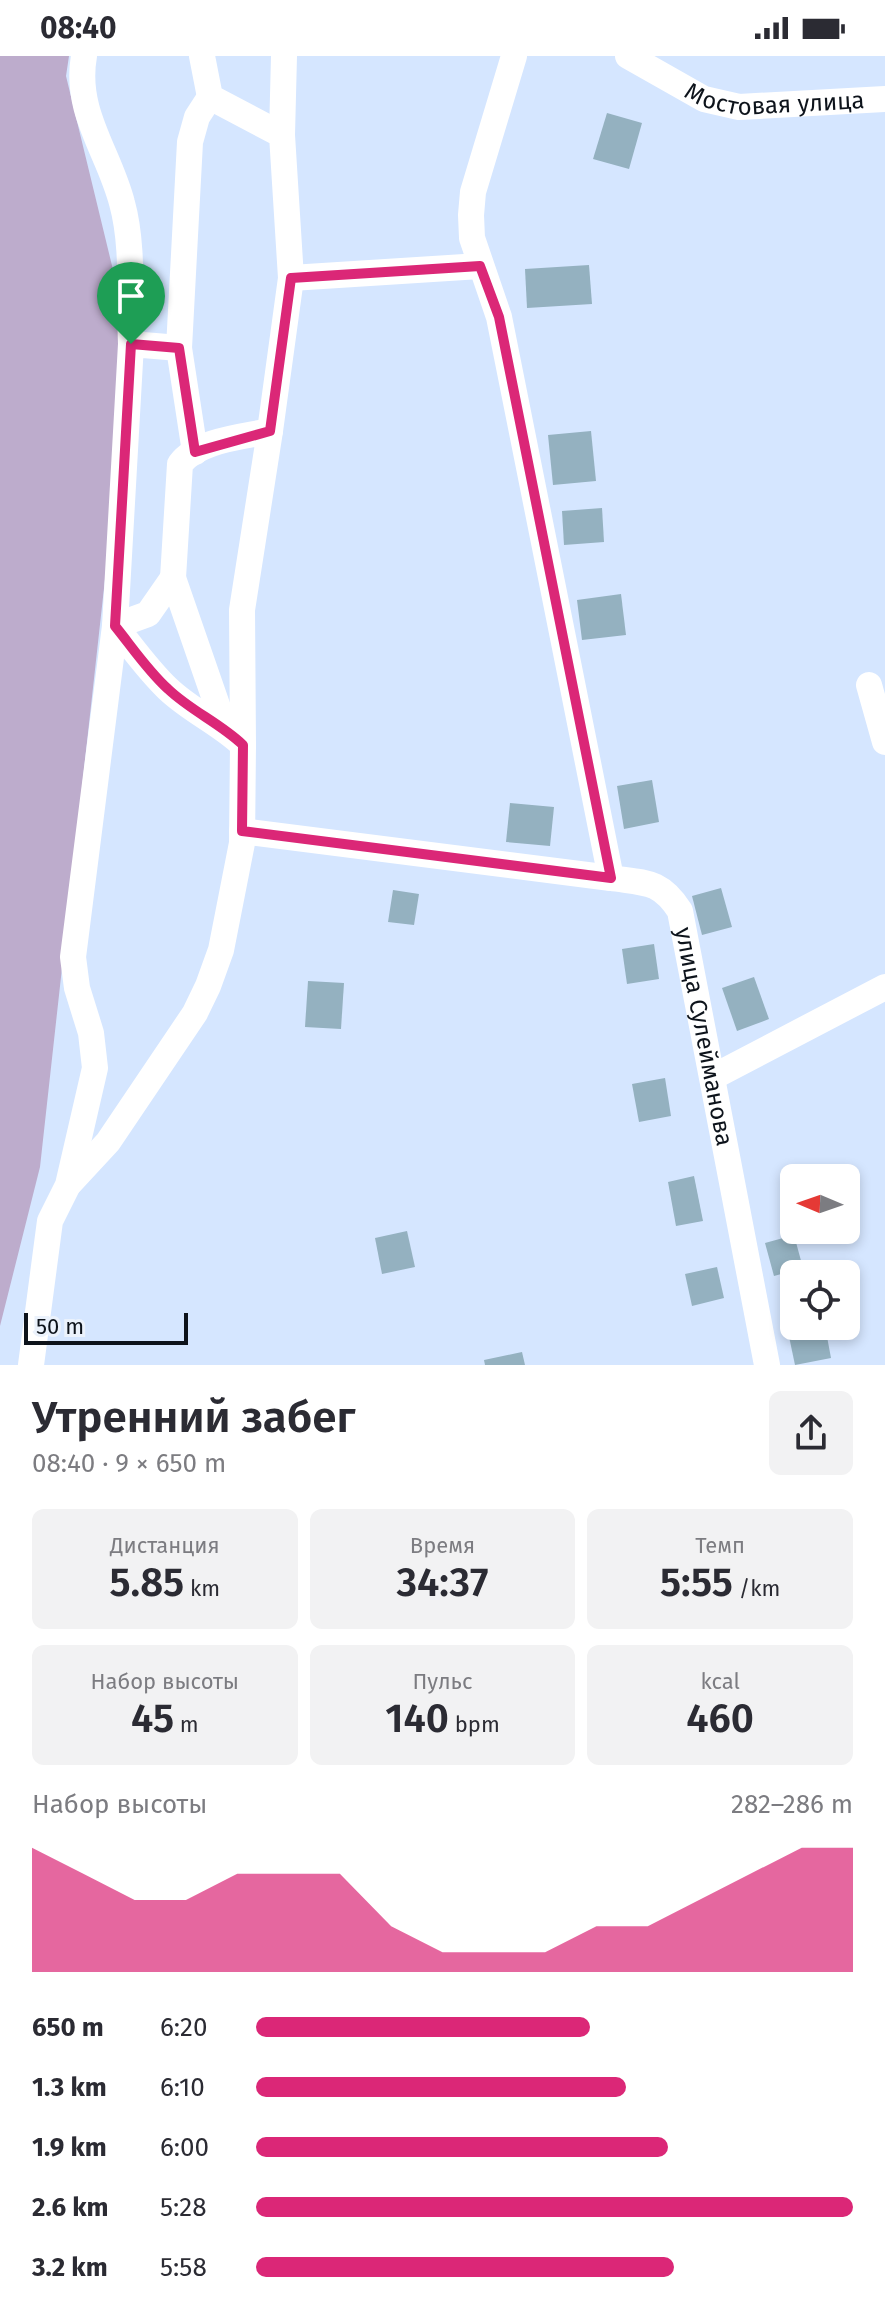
<!DOCTYPE html>
<html lang="ru">
<head>
<meta charset="utf-8">
<style>
  body { margin:0; font-family:"Fira Sans",sans-serif; background:#f2f2f3; color:#2b2b33; height:100vh; display:flex; flex-direction:column; font-size:30px; white-space:nowrap }
  * { box-sizing:border-box; margin:0 }
  p { font-size:26px; color:#7c7c81 }
  .icon { flex:none; width:44px; height:44px; fill:none; stroke:currentColor; stroke-width:2; stroke-linecap:round; stroke-linejoin:round }
  .map { position:relative; height:1309px; overflow:hidden }
  .panel { display:flex; flex-direction:column; background:#fff; flex:1 }
  .panel>* { flex:none }
  .needle { width:52px; rotate:272deg }
  .fabs { position:absolute; left:780px; top:1108px; display:grid; gap:16px }
  .fabs a { display:grid; place-items:center; width:80px; height:80px; border-radius:12px; background:#fff; box-shadow:0 4px 12px #0003; font-size:40px }
  .scale { position:absolute; left:24px; bottom:20px; width:164px; box-sizing:border-box; padding-left:8px; border:4px solid #0d131b; border-top:0; font-size:22px; line-height:28px; white-space:nowrap; color:#0d131b; -webkit-text-stroke:6px #ebf2fc; paint-order:stroke }
  .pin { position:absolute; display:grid; place-items:center; width:68px; height:68px; color:#fff; margin:-82px -34px; border-radius:50% 50% 50% 0; rotate:-45deg; box-shadow:0 0 8px #0007 }
  .pin .icon { rotate:45deg }
  .round { display:grid; place-items:center; flex:none; width:84px; height:84px; border-radius:12px; background:#f2f2f3 }
  .headline { display:flex; align-items:center; justify-content:space-between; height:136px; padding:0 32px }
  h1 { font-size:44px; font-weight:600; line-height:60px }
  .stats { display:grid; grid-template-columns:repeat(3,1fr); gap:12px; height:136px; padding:8px 32px }
  .stats div { display:grid; align-content:center; border-radius:12px; background:#f2f2f3; text-align:center }
  .stats b { font-size:40px; font-weight:600 }
  .stats small { font-size:22px; font-weight:400 }
  .stats p { font-size:22px }
  .chart { height:224px; padding:16px 32px }
  .chart p { display:flex; justify-content:space-between }
  .chart svg { width:100%; height:144px; margin-top:8px; fill:#db2777; opacity:.7 }
  ul { padding:0 32px; list-style:none; font-size:26px }
  li { display:grid; grid-template-columns:128px 96px 1fr; align-items:center; height:60px }
  li i { height:20px; border-radius:10px; background:#db2777 }
  .status { display:flex; justify-content:space-between; align-items:center; height:56px; padding:0 40px; background:#fff; direction:ltr }
  .status svg { height:22px; fill:currentColor }
  .map>svg:first-child { display:block }
  .green { fill:#bdaccc }
  .building { fill:#94b1c0 }
  .lines { fill:none; stroke-linecap:round; stroke-linejoin:round }
  .minor { stroke:#fff; stroke-width:26 }
  .route-casing { stroke:#fff; stroke-width:16 }
  .route { stroke:#db2777; stroke-width:10 }
  .labels { text-anchor:middle; dominant-baseline:central; stroke-width:6; stroke-linejoin:round; paint-order:stroke }
  .street-label { font-size:24px; fill:#0d131b; stroke:#ebf2fc }
</style>
</head>
<body>
<div class="status"><b>08:40</b><svg viewBox="0 0 49 12"><path d="M0 12V9h3v3zM5 12V6h3v6zM10 12V3h3v9zM15 12V0h3v12zM26 1h20v11H26zM47 4h2v5h-2z"/></svg></div>
<div class="map">
<svg width="885" height="1309" viewBox="0 0 885 1309">
  <rect width="100%" height="100%" fill="#d5e6ff"/>
  <path class="green" d="M 0,0 L 69,0 L 66,20 L 131,288 L 40,1111 L 0,1270 Z"/>
  <g class="building">
    <path d="M 607,57 L 642,67 L 629,113 L 593,103 Z"/>
    <path d="M 589,209 L 592,248 L 527,252 L 525,213 Z"/>
    <path d="M 591,375 L 596,425 L 553,429 L 548,379 Z"/>
    <path d="M 602,452 L 604,486 L 564,489 L 562,455 Z"/>
    <path d="M 621,538 L 626,579 L 582,584 L 577,544 Z"/>
    <path d="M 652,724 L 659,766 L 624,773 L 617,730 Z"/>
    <path d="M 510,747 L 554,751 L 550,790 L 506,786 Z"/>
    <path d="M 721,832 L 732,871 L 702,879 L 692,840 Z"/>
    <path d="M 393,834 L 419,838 L 414,869 L 388,866 Z"/>
    <path d="M 654,888 L 659,923 L 627,928 L 622,893 Z"/>
    <path d="M 754,921 L 769,963 L 737,975 L 722,932 Z"/>
    <path d="M 308,925 L 344,927 L 341,973 L 305,971 Z"/>
    <path d="M 665,1022 L 671,1060 L 639,1066 L 632,1028 Z"/>
    <path d="M 694,1120 L 703,1165 L 676,1170 L 668,1126 Z"/>
    <path d="M 407,1175 L 415,1211 L 382,1218 L 375,1182 Z"/>
    <path d="M 794,1179 L 803,1212 L 774,1220 L 765,1187 Z"/>
    <path d="M 717,1211 L 724,1242 L 692,1250 L 685,1218 Z"/>
    <path d="M 794,1270 L 825,1270 L 831,1302 L 795,1309 L 787,1271 Z"/>
    <path d="M 522,1296 L 525,1309 L 485,1309 L 484,1304 Z"/>
  </g>
  <g class="lines">
    <g class="minor">
      <path d="M 84,0 C 74,56 109,96 122,147 C 134,190 129,243 131,288"/>
      <path d="M 202,0 L 210,41 L 282,79 L 291,222 L 270,375"/>
      <path id="s1" d="M 514,0 L 473,136 L 471,159 L 472,182 L 499,261 L 611,822 C 645,827 660,824 680,855 L 767,1309"/>
      <path id="s2" d="M 628,0 L 704,43 L 739,51 L 885,43"/>
      <path d="M 282,79 L 284,0"/>
      <path d="M 291,222 L 480,210"/>
      <path d="M 179,292 L 190,86 L 197,61 L 210,41"/>
      <path d="M 173,522 L 180,408 C 198,384 243,381 270,375 L 242,554 L 243,689"/>
      <path d="M 869,629 L 885,686"/>
      <path d="M 242,775 L 611,822"/>
      <path d="M 713,1021 L 885,931"/>
      <path d="M 70,1127 L 108,1086 L 195,957 L 208,930 L 221,894 L 242,787 L 243,689 C 220,667 191,655 168,633 C 148,614 132,591 115,570 L 148,558 L 173,522 L 225,672"/>
      <path d="M 31,1309 L 50,1165 L 68,1129 L 95,1012 L 91,977 L 77,932 L 73,901 L 115,570 L 131,288 L 179,292 L 195,396"/>
    </g>
  </g>
  <g class="lines">
    <defs>
      <path id="route" d="M 480,210 L 499,261 L 611,822 L 242,775 L 243,689 C 220,667 191,655 168,633 C 148,615 132,591 115,570 L 131,288 L 179,292 L 195,396 L 270,375 L 291,222 Z"/>
    </defs>
    <use href="#route" class="route-casing"/>
    <use href="#route" class="route"/>
  </g>
  <g class="labels">
    <g class="street-label">
      <text stroke="none"><textPath href="#s2" startOffset="158">Мостовая улица</textPath></text>
      <text stroke="none"><textPath href="#s1" startOffset="1052">улица Сулейманова</textPath></text>
    </g>
  </g>
</svg>
<div class="fabs">
<a><svg class="needle" viewBox="-14 -14 28 28"><path d="M0-13l5 13h-10z" fill="#e53935"/><path d="M0 13l5-13h-10z" fill="#7c7c81"/></svg></a>
<a><svg class="icon" aria-label="locate" viewBox="0 0 24 24"><circle cx="12" cy="12" r="6"/><path d="M12 2v4M12 18v4M2 12h4M18 12h4"/></svg></a>
</div>
<div class="scale">50 m</div>
<div class="pin" style="left:131px;top:288px;background:#1e9e55"><svg class="icon" aria-label="arrive" viewBox="0 0 24 24"><path d="M6 21V4h12l-3 4 3 4H6"/></svg></div>
</div>
<section class="panel">
<div class="headline"><div><h1>Утренний забег</h1><p>08:40 · 9 × 650 m</p></div><a class="round"><svg class="icon" aria-label="share" viewBox="0 0 24 24"><path d="M12 15V3M7 8l5-5 5 5M5 13v7h14v-7"/></svg></a></div>
<div class="stats">
<div><p>Дистанция</p><b>5.85<small> km</small></b></div>
<div><p>Время</p><b>34:37</b></div>
<div><p>Темп</p><b>5:55<small> /km</small></b></div>
</div>
<div class="stats">
<div><p>Набор высоты</p><b>45<small> m</small></b></div>
<div><p>Пульс</p><b>140<small> bpm</small></b></div>
<div><p>kcal</p><b>460</b></div>
</div>
<div class="chart"><p><span>Набор высоты</span>282–286 m</p>
<svg viewBox="0 0 160 44" preserveAspectRatio="none"><path d="M0 44V6L10 14L20 22L30 22L40 14L50 14L60 14L70 30L80 38L90 38L100 38L110 30L120 30L130 22L140 14L150 6L160 6V44z"/></svg>
</div>
<ul>
<li><b>650 m</b>6:20<i style="width:56%"></i></li>
<li><b>1.3 km</b>6:10<i style="width:62%"></i></li>
<li><b>1.9 km</b>6:00<i style="width:69%"></i></li>
<li><b>2.6 km</b>5:28<i style="width:100%"></i></li>
<li><b>3.2 km</b>5:58<i style="width:70%"></i></li>
</ul>
</section>
</body>
</html>
